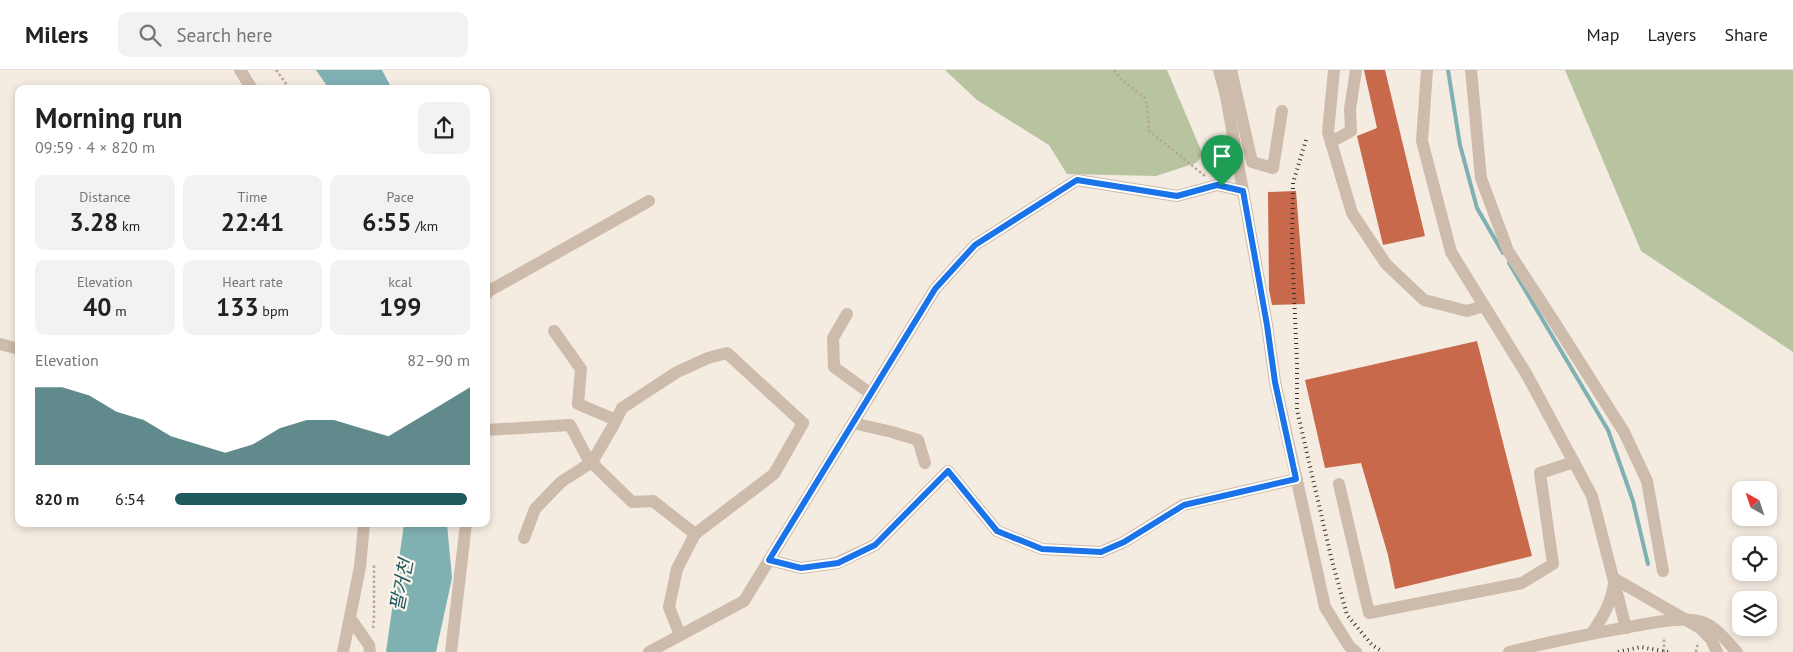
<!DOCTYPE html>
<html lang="en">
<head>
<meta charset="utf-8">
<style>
  body { margin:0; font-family:"PT Sans","Noto Sans KR",sans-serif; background:#f2f2f2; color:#222; height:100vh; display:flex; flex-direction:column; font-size:19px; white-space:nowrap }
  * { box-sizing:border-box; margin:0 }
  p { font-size:16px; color:#767676 }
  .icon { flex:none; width:28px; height:28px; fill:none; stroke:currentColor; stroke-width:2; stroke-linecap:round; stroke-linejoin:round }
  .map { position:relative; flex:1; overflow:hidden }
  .sheet { position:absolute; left:15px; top:15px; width:475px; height:442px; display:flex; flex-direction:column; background:#fff; border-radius:10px; box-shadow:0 2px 8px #0003 }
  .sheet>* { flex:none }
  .needle { width:32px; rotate:320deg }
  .fabs { position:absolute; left:1732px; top:411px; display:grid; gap:10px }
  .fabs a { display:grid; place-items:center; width:45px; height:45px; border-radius:10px; background:#fff; box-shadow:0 2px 8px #0003; font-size:25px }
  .pin { position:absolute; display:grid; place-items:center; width:42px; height:42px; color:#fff; margin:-51px -21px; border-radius:50% 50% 50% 0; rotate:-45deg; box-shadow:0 0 5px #0007 }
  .pin .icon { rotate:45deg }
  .round { display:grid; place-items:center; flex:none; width:52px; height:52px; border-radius:10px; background:#f2f2f2 }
  .overview { display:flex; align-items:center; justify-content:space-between; height:85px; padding:0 20px }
  h1 { font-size:28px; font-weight:800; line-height:38px }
  .stats { display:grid; grid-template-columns:repeat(3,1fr); gap:8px; height:85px; padding:5px 20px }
  .stats div { display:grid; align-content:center; border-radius:10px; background:#f2f2f2; text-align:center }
  .stats b { font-size:25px; font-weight:800 }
  .stats small { font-size:14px; font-weight:400 }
  .stats p { font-size:14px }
  .chart { height:140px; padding:10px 20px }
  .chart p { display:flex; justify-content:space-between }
  .chart svg { width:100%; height:90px; margin-top:5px; fill:#1f5a5e; opacity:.7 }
  ul { padding:0 20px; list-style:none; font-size:16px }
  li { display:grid; grid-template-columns:80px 60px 1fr; align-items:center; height:38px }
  li i { height:12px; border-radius:6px; background:#1f5a5e }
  header { display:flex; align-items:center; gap:30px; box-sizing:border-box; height:70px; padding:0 25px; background:#fff; border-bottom:1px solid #e0e0e0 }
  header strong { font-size:24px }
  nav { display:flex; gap:28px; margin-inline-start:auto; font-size:18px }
  .search { width:350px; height:45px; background:#f2f2f2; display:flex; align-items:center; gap:12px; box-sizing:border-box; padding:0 18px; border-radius:10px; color:#767676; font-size:19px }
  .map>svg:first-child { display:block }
  .green { fill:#b8c4a0 }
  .water { fill:#7fb0b2 }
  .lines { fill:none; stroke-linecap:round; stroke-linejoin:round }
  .stream { stroke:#7fb0b2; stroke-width:4 }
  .building { fill:#c8694b }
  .path { stroke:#b9a596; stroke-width:2.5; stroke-dasharray:2.5 2.5; stroke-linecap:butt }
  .minor { stroke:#cdbbac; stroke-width:12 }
  .rail { stroke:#3b302b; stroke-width:4; stroke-dasharray:1 4; stroke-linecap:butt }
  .route-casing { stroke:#fff; stroke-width:10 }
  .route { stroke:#1a73e8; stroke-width:6 }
  .labels { text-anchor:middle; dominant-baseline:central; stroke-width:4.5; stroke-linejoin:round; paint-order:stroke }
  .water-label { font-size:19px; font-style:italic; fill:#1f5a5e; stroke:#fbf5ee }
</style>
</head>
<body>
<header>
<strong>Milers</strong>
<div class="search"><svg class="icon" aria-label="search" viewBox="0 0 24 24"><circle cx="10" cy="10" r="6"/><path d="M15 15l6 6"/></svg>Search here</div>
<nav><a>Map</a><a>Layers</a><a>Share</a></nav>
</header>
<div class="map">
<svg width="1793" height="582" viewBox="0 0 1793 582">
  <rect width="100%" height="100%" fill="#f4ebe1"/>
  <g class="green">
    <path d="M 945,0 L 1167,0 L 1203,85 L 1196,93 L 1156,106 L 1067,104 L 1049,75 L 977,30 Z"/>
    <path d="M 1565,0 L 1793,0 L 1793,282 L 1641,181 Z"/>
  </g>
  <g class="water">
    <path d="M 316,0 L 382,0 L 392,19 L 329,19 Z"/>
    <path d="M 404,454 L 447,454 L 452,508 L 436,582 L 386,582 Z"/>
  </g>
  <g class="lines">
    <g class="stream">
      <path d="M 1448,0 L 1460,75 L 1477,138 L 1503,183"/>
      <path d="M 1509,193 L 1608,360 L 1633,431 L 1648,494"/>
    </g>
  </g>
  <g class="building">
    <path d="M 1364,0 L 1385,0 L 1425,166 L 1383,175 L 1357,66 L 1377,58 Z"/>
    <path d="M 1296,121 L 1305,234 L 1272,235 L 1269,220 L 1268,122 Z"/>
    <path d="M 1477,271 L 1532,486 L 1395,519 L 1388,485 L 1361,393 L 1325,398 L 1305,310 Z"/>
  </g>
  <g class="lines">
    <g class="path">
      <path d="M 276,0 L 290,19"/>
      <path d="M 1114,0 L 1121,9 L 1145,28 L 1149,49 L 1148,60 L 1205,106"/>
      <path d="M 373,558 L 374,549 L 374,494"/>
      <path d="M 1664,582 L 1664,567"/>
      <path d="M 1696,582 L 1698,572"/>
    </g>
    <g class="minor">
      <path d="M 240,0 L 252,19"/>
      <path d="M 1219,0 L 1226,26 L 1267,255 L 1275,312 L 1325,537 L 1349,576 L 1356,582"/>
      <path d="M 1231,0 L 1252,92 L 1273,98 L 1282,41"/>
      <path d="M 1334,0 L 1328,62 L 1352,143 L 1386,194 L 1424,230 L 1467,241 L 1484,236"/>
      <path d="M 1427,0 L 1422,71 L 1451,182 L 1527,305 L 1592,426 L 1626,558"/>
      <path d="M 1471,0 L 1481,108 L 1508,181 L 1553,250 L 1624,362 L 1647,411 L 1663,501"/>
      <path d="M 1331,72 L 1351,61 L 1350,39 L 1356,0"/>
      <path d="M 486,225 L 489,221 L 649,131"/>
      <path d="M 847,244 L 833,268 L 834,297 L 871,324"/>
      <path d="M 554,261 L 581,299 L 578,334 L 616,350"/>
      <path d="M 0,274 L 19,279"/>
      <path d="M 853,353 L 892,362 L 918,370 L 925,393"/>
      <path d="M 486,360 L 570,355 L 588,389 L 632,432 L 653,431 L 695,464 L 677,499 L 669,537 L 680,565"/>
      <path d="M 1339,414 L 1369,543 L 1522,513 L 1553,494 L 1540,403 L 1574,392"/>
      <path d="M 524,468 L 535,439 L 561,412 L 592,392 L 613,356 L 622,338 L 677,302 L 708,288 L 727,283 L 803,353 L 774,404 L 695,464"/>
      <path d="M 769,490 L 801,498 L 837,493 L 875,475 L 948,401 L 997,461 L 1042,479 L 1101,482 L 1124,472 L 1183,435 L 1297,409"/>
      <path d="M 1615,509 L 1700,558 L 1711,569 L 1717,582"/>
      <path d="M 350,548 L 369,575 L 370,582"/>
      <path d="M 1592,563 C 1603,547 1611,533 1614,514"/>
      <path d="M 343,582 L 360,497 L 364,454"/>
      <path d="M 451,582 L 466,454"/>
      <path d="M 649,582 L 744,531 L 935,219 L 975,175 L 1077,110 L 1177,126 L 1217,115 L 1243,121"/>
      <path d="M 1509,582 C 1549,572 1589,564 1629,557 C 1650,553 1678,547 1698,551 C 1715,554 1726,571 1737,582"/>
    </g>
    <g class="rail">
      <path d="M 1306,70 L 1293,113 L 1292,181 L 1297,292 L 1297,340 L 1331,487 L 1347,545 L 1372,575 L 1383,582"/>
      <path d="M 1618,582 L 1641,577 L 1668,582"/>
    </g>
  </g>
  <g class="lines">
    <defs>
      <path id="route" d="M 1077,110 L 1177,126 L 1217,115 L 1243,121 L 1267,255 L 1275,312 L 1296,409 L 1184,435 L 1124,472 L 1101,482 L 1042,479 L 997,461 L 948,401 L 875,475 L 838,493 L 801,498 L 769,490 L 935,219 L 975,175 Z"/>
    </defs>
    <use href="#route" class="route-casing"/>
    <use href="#route" class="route"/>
  </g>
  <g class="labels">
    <g class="water-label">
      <text transform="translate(401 515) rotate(-79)">팔거천</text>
    </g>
  </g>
</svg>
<div class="fabs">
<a><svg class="needle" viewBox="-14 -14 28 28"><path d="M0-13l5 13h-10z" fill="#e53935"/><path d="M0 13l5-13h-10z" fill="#767676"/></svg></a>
<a><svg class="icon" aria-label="locate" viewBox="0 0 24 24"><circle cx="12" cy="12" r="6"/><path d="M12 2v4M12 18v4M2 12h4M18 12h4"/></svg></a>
<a><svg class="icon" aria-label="layers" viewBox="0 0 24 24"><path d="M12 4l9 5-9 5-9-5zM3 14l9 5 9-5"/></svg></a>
</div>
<div class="pin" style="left:1222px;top:116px;background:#1e9e55"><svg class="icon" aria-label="arrive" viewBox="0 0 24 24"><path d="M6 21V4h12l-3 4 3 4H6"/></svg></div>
<section class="sheet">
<div class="overview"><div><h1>Morning run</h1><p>09:59 · 4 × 820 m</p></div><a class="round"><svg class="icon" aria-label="share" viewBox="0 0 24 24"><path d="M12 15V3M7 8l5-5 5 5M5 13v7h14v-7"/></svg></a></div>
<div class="stats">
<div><p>Distance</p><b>3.28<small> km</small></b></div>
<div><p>Time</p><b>22:41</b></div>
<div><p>Pace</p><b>6:55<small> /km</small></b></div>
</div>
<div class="stats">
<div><p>Elevation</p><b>40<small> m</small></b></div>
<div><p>Heart rate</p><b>133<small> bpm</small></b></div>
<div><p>kcal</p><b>199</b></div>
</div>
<div class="chart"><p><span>Elevation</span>82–90 m</p>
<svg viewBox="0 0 160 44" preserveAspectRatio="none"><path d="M0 44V6L10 6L20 10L30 18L40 22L50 30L60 34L70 38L80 34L90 26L100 22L110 22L120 26L130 30L140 22L150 14L160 6V44z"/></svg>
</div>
<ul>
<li><b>820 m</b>6:54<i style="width:99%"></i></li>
</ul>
</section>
</div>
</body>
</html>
